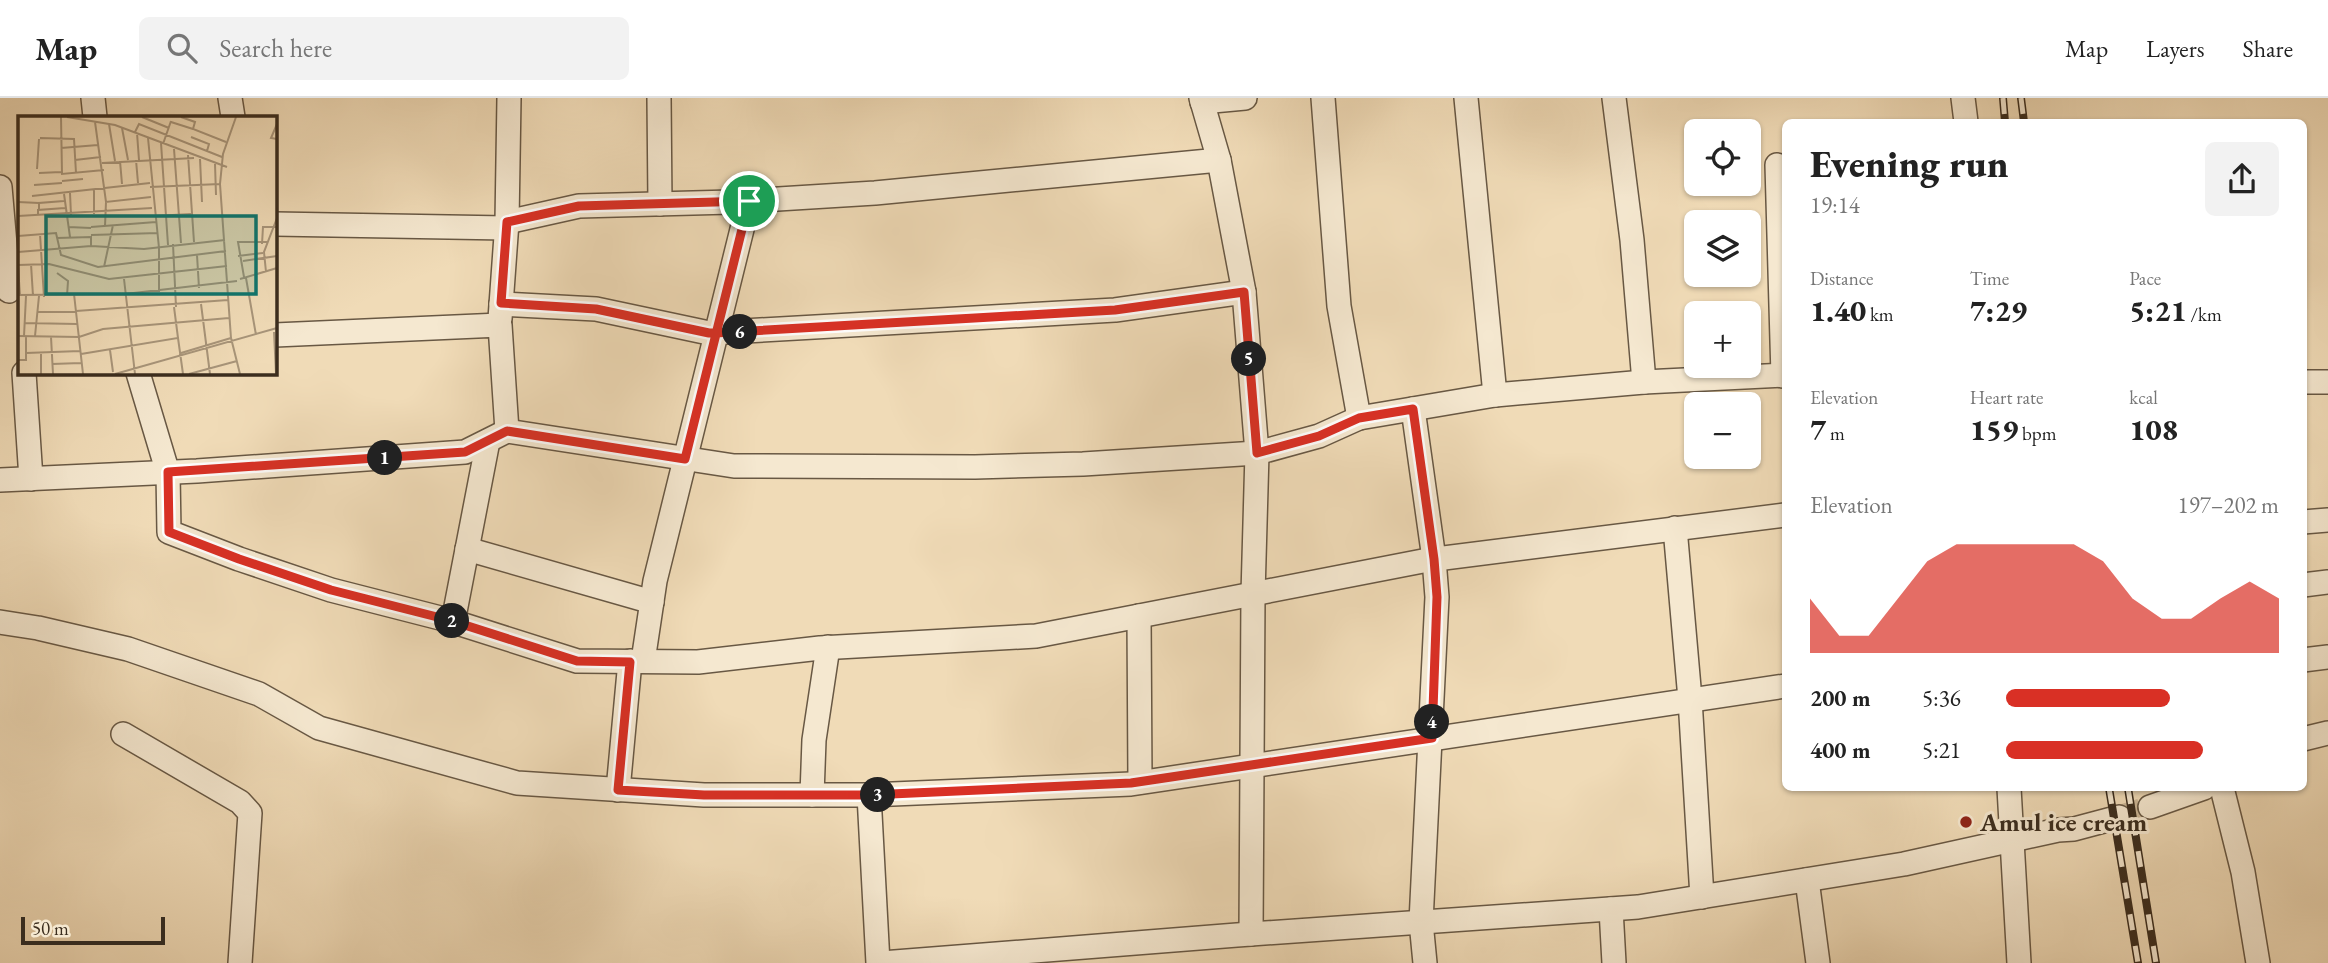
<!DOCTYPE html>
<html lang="en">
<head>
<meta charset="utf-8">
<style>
  body { margin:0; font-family:"EB Garamond",serif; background:#f2f2f2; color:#222; height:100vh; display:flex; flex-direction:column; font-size:26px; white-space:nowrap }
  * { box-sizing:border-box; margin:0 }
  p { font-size:23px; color:#767676 }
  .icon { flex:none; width:38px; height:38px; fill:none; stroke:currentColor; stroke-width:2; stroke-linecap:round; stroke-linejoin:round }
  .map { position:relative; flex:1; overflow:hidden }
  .side { position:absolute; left:1782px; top:21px; width:525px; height:672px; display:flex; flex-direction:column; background:#fff; border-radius:10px; box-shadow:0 2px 5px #0004 }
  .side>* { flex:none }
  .buttons { position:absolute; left:1684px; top:21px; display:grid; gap:14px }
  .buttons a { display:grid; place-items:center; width:77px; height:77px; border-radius:10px; background:#fff; box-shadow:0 2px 5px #0004; font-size:35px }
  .scale { position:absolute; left:21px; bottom:18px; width:144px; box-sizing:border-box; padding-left:7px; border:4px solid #3b2d1e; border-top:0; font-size:19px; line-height:24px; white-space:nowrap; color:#3b2d1e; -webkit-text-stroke:5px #f5e8d0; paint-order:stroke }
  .pin { position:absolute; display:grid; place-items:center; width:60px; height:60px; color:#fff; margin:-30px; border:4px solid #fff; border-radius:50%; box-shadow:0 2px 7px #0007 }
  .km { position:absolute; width:35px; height:35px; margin:-18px; border-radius:50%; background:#222; color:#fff; font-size:19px; line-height:35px; text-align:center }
  .round { display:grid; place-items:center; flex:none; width:74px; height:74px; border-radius:10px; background:#f2f2f2 }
  .summary { display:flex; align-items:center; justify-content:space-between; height:119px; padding:0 28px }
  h1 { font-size:38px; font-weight:800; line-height:52px }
  .metrics { display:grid; grid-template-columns:repeat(3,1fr); gap:10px; height:119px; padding:7px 28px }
  .metrics div { display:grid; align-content:center }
  .metrics b { font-size:30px; font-weight:800 }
  .metrics small { font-size:19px; font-weight:400 }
  .metrics p { font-size:19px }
  .chart { height:196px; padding:14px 28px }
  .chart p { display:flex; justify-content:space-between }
  .chart svg { width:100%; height:126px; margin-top:7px; fill:#d93025; opacity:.7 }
  ul { padding:0 28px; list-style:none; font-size:23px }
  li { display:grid; grid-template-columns:112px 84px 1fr; align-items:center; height:52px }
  li i { height:18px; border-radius:9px; background:#d93025 }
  header { display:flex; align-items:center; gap:42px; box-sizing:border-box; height:98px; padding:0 35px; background:#fff; border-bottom:2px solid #e0e0e0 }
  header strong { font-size:33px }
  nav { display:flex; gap:38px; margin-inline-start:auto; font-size:24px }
  .search { width:490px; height:63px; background:#f2f2f2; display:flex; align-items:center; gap:18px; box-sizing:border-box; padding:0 24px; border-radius:10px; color:#767676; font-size:26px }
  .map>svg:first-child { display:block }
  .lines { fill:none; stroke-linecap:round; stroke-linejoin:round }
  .minor-tunnel { stroke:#ccb898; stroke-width:23; stroke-dasharray:23 11; stroke-linecap:butt }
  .minor-casing { stroke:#685844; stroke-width:26 }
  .minor { stroke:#f5e8d0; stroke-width:23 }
  .rail-casing { stroke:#3b2d1e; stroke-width:8 }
  .rail { stroke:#f5e8d0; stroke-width:5; stroke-dasharray:16; stroke-linecap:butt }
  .route-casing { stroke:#fff; stroke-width:14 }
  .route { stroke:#d93025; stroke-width:9 }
  .poi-dot { fill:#8f2418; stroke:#f5e8d0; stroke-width:2.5 }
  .labels { text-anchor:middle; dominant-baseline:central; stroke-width:6; stroke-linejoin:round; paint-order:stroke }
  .poi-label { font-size:26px; font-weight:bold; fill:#3b2d1e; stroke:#f5e8d0; text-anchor:start }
  .inset-road { fill:none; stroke:#a8957a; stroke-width:2 }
  .view { fill:#0f766e; fill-opacity:0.15; stroke:#0f766e; stroke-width:3.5 }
  .inset-edge { fill:none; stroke:#3b2d1e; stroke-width:3.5 }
</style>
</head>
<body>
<header>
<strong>Map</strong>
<div class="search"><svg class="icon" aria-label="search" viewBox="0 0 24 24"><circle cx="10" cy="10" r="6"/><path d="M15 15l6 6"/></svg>Search here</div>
<nav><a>Map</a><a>Layers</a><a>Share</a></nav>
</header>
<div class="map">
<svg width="2328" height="865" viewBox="0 0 2328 865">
  <rect width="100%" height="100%" fill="#f0dbb7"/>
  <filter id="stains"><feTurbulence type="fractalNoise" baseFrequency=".00286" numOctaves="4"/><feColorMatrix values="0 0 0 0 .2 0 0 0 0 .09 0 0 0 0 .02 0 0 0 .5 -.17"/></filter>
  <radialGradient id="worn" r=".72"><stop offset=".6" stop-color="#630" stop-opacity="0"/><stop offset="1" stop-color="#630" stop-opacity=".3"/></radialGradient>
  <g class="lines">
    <path class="minor-tunnel" d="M 2119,719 L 2150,709"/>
    <defs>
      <g id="minor">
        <path d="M 93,0 L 95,19"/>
        <path d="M 230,0 L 233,19"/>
        <path d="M 659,0 L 660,106"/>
        <path d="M 1201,0 L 1219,62 L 1244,194 L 1257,355 L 1253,496 L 1251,836"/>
        <path d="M 1323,0 L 1339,208 L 1359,320"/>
        <path d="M 1466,0 L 1495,297"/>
        <path d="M 1614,0 L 1632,142 L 1644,284"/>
        <path d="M 1963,0 L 1966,24"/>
        <path d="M 1202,4 L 1245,0"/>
        <path d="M 1777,67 L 1783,278"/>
        <path d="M 0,89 L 9,193"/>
        <path d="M 507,124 L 579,108 L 731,104 L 875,95 L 1219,62"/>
        <path d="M 275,126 L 506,130"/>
        <path d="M 501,206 L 596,211 L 709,235 L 1115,212 L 1244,194"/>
        <path d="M 500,221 L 507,124 L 509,0"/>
        <path d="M 275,237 L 500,227 L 507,333"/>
        <path d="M 24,275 L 31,381"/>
        <path d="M 138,275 L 168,375 L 169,434 L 239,461 L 331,492 L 448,522 L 577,563 L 698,564 L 820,550 L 1036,538 L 1428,462 L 1785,417"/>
        <path d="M 2303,284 L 2328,284"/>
        <path d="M 1413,311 L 1434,461 L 1437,499 L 1421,824 L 1425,865"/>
        <path d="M 0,382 L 197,373 L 465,354 L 507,333 L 734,368 L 975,369 L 1083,366 L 1257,355 L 1319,338 L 1359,320 L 1495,297 L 1644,284 L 1785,277"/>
        <path d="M 2303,424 L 2328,422"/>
        <path d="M 1675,430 L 1690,601 L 1702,799"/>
        <path d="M 467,451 L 652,504"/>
        <path d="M 2303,487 L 2328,484"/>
        <path d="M 1139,518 L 1140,684"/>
        <path d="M 0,524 L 38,530 L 128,551 L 259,596 L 319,630 L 517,685 L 704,697 L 869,697 L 1131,686 L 1785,588"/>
        <path d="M 453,524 L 488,343"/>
        <path d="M 2303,562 L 2328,559"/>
        <path d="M 643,563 L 655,483 L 749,103"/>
        <path d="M 123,636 L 240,704 L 250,715 L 240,865"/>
        <path d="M 2303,641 L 2328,635"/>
        <path d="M 2009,690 L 2019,865"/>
        <path d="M 2222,690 L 2243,774 L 2258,865"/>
        <path d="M 618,692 L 630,563"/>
        <path d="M 812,697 L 814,642 L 828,549"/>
        <path d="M 869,697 L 878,865"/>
        <path d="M 2150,709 L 2204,690"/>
        <path d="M 1807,782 L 1818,865"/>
        <path d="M 1611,811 L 1614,865"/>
        <path d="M 882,865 L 1237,837 L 1638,809 L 1904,766 L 2058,732 L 2074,731 L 2119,719"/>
      </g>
    </defs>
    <use href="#minor" class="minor-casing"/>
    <use href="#minor" class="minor"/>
    <defs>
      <g id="rail">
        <path d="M 2003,0 L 2005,24"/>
        <path d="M 2021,0 L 2024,24"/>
        <path d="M 2109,690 L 2138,865"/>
        <path d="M 2128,690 L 2156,865"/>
      </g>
    </defs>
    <use href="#rail" class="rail-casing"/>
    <use href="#rail" class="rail"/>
  </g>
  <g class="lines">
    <defs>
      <path id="route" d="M 749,103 L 685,361 L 507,333 L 465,354 L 168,374 L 169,434 L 239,461 L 331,492 L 449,522 L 577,563 L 630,564 L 618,692 L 704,697 L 869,697 L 1131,685 L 1432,640 L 1437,499 L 1434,461 L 1413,311 L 1359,320 L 1319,338 L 1257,355 L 1244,194 L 1115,212 L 715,235 L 709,235 L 596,211 L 501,205 L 507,124 L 579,108 L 749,103"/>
    </defs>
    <use href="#route" class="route-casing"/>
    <use href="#route" class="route"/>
  </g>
  <circle class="poi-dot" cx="1966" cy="724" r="7"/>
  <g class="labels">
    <g class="poi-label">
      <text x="1980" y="724">Amul ice cream</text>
    </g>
  </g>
  <g transform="translate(18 18)">
    <rect width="259" height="259" fill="#f0dbb7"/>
    <path class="inset-road" d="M 43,1 L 44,58 L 86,54M 49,1 L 97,9 L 209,51M 124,1 L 151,12M 163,1 L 177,6 L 175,13 L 208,26M 218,1 L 205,38 L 202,68 L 213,222 L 222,258M 77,6 L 88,86 L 133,81M 153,6 L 175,13M 91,8 L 97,45M 259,8 L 253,22 L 259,23M 104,12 L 110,44M 117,16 L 121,8 L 204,41M 119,17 L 121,44M 173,21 L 191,28 L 189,35M 22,22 L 56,23 L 58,57M 130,22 L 141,132 L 141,176M 143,27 L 150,129M 145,28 L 153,5M 43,32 L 80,29M 156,33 L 163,127M 170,39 L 176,126M 182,43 L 184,86M 57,44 L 83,41M 118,44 L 120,67M 102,45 L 104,68M 84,47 L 176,42M 197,48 L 198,79M 19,53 L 21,23M 21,57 L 43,56M 44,65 L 65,63M 16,69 L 44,67M 132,71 L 202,68M 52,77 L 53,99M 46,78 L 52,121M 14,80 L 132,67M 0,86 L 21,87M 21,94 L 21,87 L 46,85M 76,98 L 76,74M 0,100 L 134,92M 20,100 L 20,94 L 47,92M 136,100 L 173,98M 87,110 L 88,86M 50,111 L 73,112M 73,111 L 138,106M 22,118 L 26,181M 73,119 L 140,117M 0,120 L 38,117 L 43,139 L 80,151 L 208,135M 39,122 L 73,121 L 73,130M 155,128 L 158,191M 244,128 L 245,111 L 259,111M 0,136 L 73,130 L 126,133 L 207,124M 179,139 L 181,172M 220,140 L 245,137M 225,145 L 259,140M 13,148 L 15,180M 0,149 L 31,148 L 91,163 L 209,150M 0,150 L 2,180M 86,151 L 95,109M 248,156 L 246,136 L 259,102M 39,157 L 50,165 L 49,180M 226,161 L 220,126 L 249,126M 228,162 L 238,219M 106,163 L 117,258M 222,163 L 259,152M 56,178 L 65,258M 0,179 L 107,178 L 219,165M 183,188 L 192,258M 58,195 L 210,184M 19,196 L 58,196M 6,207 L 59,208M 256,216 L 258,258M 0,220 L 61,221 L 85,213 L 211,202M 6,220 L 8,180M 17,220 L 21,180M 33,221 L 35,258M 160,222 L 165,258M 92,234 L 95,256M 23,236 L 23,258M 8,237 L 62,235M 163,237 L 213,222M 63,238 L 160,222 L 156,191M 0,244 L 8,244 L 8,220M 34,248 L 63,247M 97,258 L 259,212M 171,258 L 219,245"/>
    <path class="view" d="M 28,100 L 238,100 L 238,178 L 28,178 Z"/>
    <rect width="259" height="259" class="inset-edge"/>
  </g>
  <rect width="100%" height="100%" filter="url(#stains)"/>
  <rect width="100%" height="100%" fill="url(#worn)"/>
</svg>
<div class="buttons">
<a><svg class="icon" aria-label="locate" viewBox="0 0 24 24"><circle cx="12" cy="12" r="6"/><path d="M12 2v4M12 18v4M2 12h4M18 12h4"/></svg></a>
<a><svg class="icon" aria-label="layers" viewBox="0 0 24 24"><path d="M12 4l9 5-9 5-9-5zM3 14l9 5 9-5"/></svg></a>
<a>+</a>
<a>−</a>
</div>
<div class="scale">50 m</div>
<div class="pin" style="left:749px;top:103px;background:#1e9e55"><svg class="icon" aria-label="arrive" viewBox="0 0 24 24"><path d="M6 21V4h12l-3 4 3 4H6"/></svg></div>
<b class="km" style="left:385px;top:360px">1</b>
<b class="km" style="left:452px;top:523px">2</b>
<b class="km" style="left:878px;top:697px">3</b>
<b class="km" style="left:1432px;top:624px">4</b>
<b class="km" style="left:1249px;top:261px">5</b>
<b class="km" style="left:740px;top:234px">6</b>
<section class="side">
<div class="summary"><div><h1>Evening run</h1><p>19:14</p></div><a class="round"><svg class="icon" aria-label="share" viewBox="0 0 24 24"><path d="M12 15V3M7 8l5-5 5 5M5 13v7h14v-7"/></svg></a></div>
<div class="metrics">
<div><p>Distance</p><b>1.40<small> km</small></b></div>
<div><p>Time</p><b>7:29</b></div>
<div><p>Pace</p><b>5:21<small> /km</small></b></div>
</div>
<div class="metrics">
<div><p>Elevation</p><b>7<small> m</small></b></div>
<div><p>Heart rate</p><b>159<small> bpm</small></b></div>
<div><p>kcal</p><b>108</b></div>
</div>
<div class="chart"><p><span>Elevation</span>197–202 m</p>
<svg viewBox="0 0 160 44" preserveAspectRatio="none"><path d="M0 44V25L10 38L20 38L30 25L40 12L50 6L60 6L70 6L80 6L90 6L100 12L110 25L120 32L130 32L140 25L150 19L160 25V44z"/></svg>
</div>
<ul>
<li><b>200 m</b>5:36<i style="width:60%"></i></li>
<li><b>400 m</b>5:21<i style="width:72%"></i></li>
</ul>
</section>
</div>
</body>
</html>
